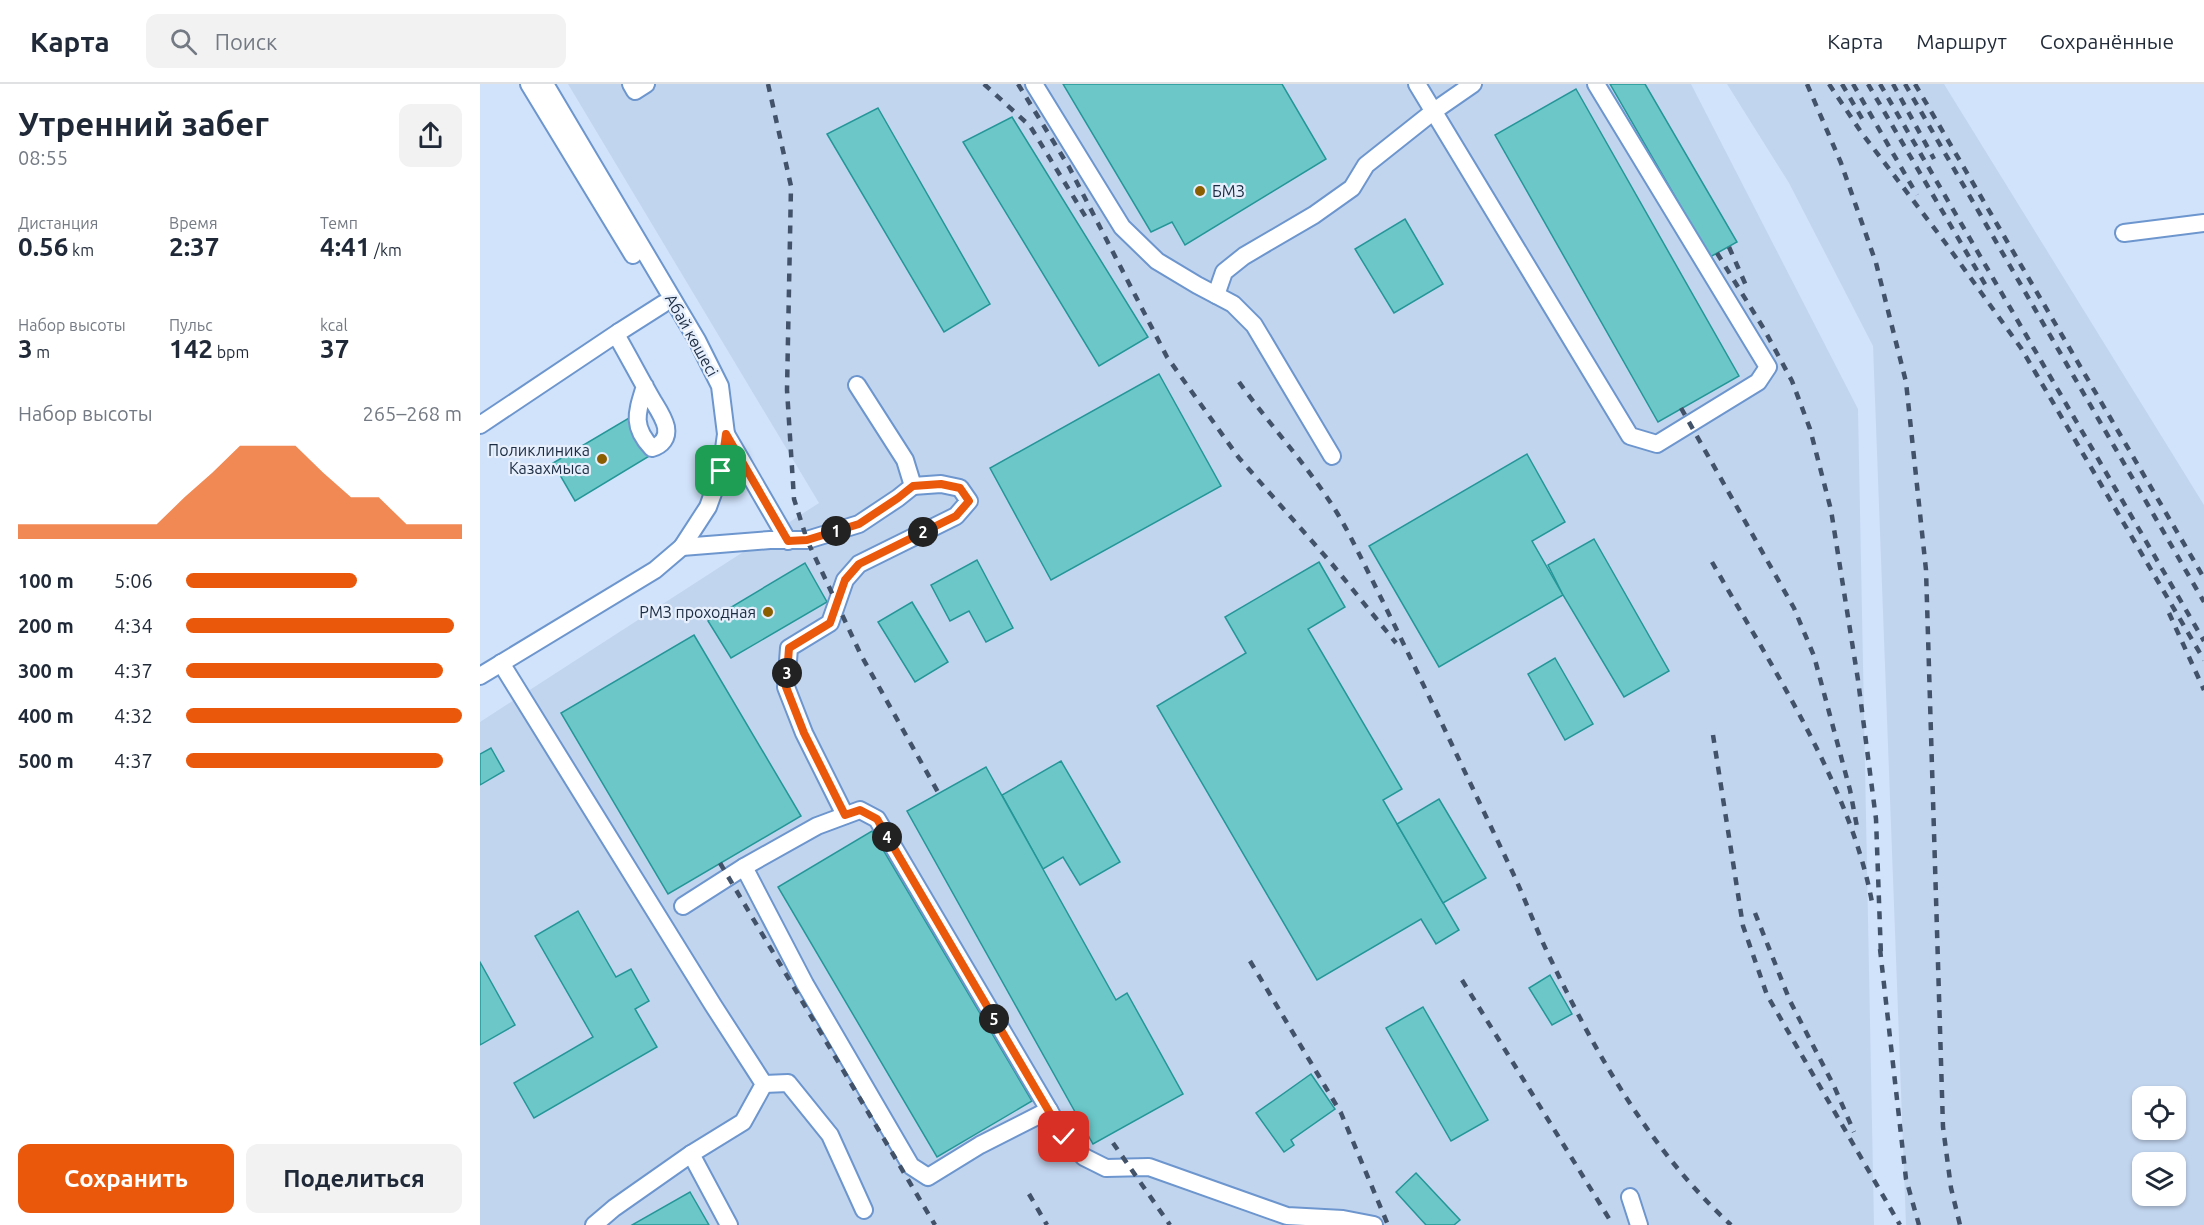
<!DOCTYPE html>
<html lang="ru">
<head>
<meta charset="utf-8">
<style>
  body { margin:0; font-family:Ubuntu,sans-serif; background:#f2f2f3; color:#1f2937; height:100vh; display:flex; flex-direction:column; font-size:22px; white-space:nowrap }
  * { box-sizing:border-box; margin:0 }
  p { font-size:20px; color:#747a83 }
  .icon { flex:none; width:33px; height:33px; fill:none; stroke:currentColor; stroke-width:2; stroke-linecap:round; stroke-linejoin:round }
  .map { position:relative; flex:1; overflow:hidden }
  .side { display:flex; flex-direction:column; background:#fff; width:480px }
  .side>* { flex:none }
  .tools { position:absolute; left:1652px; top:1002px; display:grid; gap:12px }
  .tools a { display:grid; place-items:center; width:54px; height:54px; border-radius:12px; background:#fff; box-shadow:0 2px 4px #0004; font-size:30px }
  .pin { position:absolute; display:grid; place-items:center; width:51px; height:51px; color:#fff; margin:-26px; border-radius:12px; box-shadow:0 3px 9px #0006 }
  .km { position:absolute; width:30px; height:30px; margin:-15px; border-radius:50%; background:#222; color:#fff; font-size:16px; line-height:30px; text-align:center }
  .round { display:grid; place-items:center; flex:none; width:63px; height:63px; border-radius:12px; background:#f2f2f3 }
  .head { display:flex; align-items:center; justify-content:space-between; height:102px; padding:0 18px }
  h1 { font-size:33px; font-weight:700; line-height:45px }
  .metrics { display:grid; grid-template-columns:repeat(3,1fr); gap:9px; height:102px; padding:6px 18px }
  .metrics div { display:grid; align-content:center }
  .metrics b { font-size:26px; font-weight:700 }
  .metrics small { font-size:16px; font-weight:400 }
  .metrics p { font-size:16px }
  .chart { height:168px; padding:12px 18px }
  .chart p { display:flex; justify-content:space-between }
  .chart svg { width:100%; height:108px; margin-top:6px; fill:#ea580c; opacity:.7 }
  .primary-button { display:flex; gap:12px; margin-top:auto; padding:12px 18px }
  .primary-button a { flex:1; height:69px; border-radius:12px; background:#ea580c; color:#fff; font-size:24px; font-weight:700; line-height:69px; text-align:center }
  .primary-button a+a { background:#f2f2f3; color:#1f2937 }
  ul { padding:0 18px; list-style:none; font-size:20px }
  li { display:grid; grid-template-columns:96px 72px 1fr; align-items:center; height:45px }
  li i { height:15px; border-radius:8px; background:#ea580c }
  header { display:flex; align-items:center; gap:36px; box-sizing:border-box; height:84px; padding:0 30px; background:#fff; border-bottom:2px solid #e0e1e3 }
  header strong { font-size:28px }
  nav { display:flex; gap:33px; margin-inline-start:auto; font-size:21px }
  .search { width:420px; height:54px; background:#f2f2f3; display:flex; align-items:center; gap:15px; box-sizing:border-box; padding:0 21px; border-radius:12px; color:#747a83; font-size:22px }
  main { display:flex; flex:1; min-height:0 }
  .map>svg:first-child { display:block }
  .built { fill:#c2d5ef; fill-rule:evenodd }
  .building { fill:#6bc7c8; stroke:#259698; stroke-width:1.5 }
  .lines { fill:none; stroke-linecap:round; stroke-linejoin:round }
  .minor-casing { stroke:#6d96ce; stroke-width:20 }
  .minor { stroke:#fff; stroke-width:16 }
  .rail { stroke:#415269; stroke-width:4.5; stroke-dasharray:8 8; stroke-linecap:butt }
  .route-casing { stroke:#fff; stroke-width:12 }
  .route { stroke:#ea580c; stroke-width:8 }
  .poi-dot { fill:#8a5e01; stroke:#e6effb; stroke-width:2 }
  .labels { text-anchor:middle; dominant-baseline:central; stroke-width:4.5; stroke-linejoin:round; paint-order:stroke }
  .poi-label { font-size:16px; fill:#1b2b42; stroke:#e6effb; text-anchor:end }
  .street-label { font-size:16px; fill:#1b2b42; stroke:#e6effb }
</style>
</head>
<body>
<header>
<strong>Карта</strong>
<div class="search"><svg class="icon" aria-label="search" viewBox="0 0 24 24"><circle cx="10" cy="10" r="6"/><path d="M15 15l6 6"/></svg>Поиск</div>
<nav><a>Карта</a><a>Маршрут</a><a>Сохранённые</a></nav>
</header>
<main>
<section class="side">
<div class="head"><div><h1>Утренний забег</h1><p>08:55</p></div><a class="round"><svg class="icon" aria-label="share" viewBox="0 0 24 24"><path d="M12 15V3M7 8l5-5 5 5M5 13v7h14v-7"/></svg></a></div>
<div class="metrics">
<div><p>Дистанция</p><b>0.56<small> km</small></b></div>
<div><p>Время</p><b>2:37</b></div>
<div><p>Темп</p><b>4:41<small> /km</small></b></div>
</div>
<div class="metrics">
<div><p>Набор высоты</p><b>3<small> m</small></b></div>
<div><p>Пульс</p><b>142<small> bpm</small></b></div>
<div><p>kcal</p><b>37</b></div>
</div>
<div class="chart"><p><span>Набор высоты</span>265–268 m</p>
<svg viewBox="0 0 160 44" preserveAspectRatio="none"><path d="M0 44V38L10 38L20 38L30 38L40 38L50 38L60 27L70 17L80 6L90 6L100 6L110 17L120 27L130 27L140 38L150 38L160 38V44z"/></svg>
</div>
<ul>
<li><b>100 m</b>5:06<i style="width:62%"></i></li>
<li><b>200 m</b>4:34<i style="width:97%"></i></li>
<li><b>300 m</b>4:37<i style="width:93%"></i></li>
<li><b>400 m</b>4:32<i style="width:100%"></i></li>
<li><b>500 m</b>4:37<i style="width:93%"></i></li>
</ul>
<div class="primary-button"><a>Сохранить</a><a>Поделиться</a></div>
</section>
<div class="map">
<svg width="1724" height="1141" viewBox="0 0 1724 1141">
  <rect width="100%" height="100%" fill="#d1e3fb"/>
  <g class="built">
    <path d="M 88,0 L 1211,0 L 1378,325 L 1394,1141 L 0,1141 L 0,638 L 339,419 Z"/>
    <path d="M 1247,0 L 1464,0 L 1724,421 L 1724,1141 L 1426,1141 L 1393,262 L 1309,99 ZM 1662,1012 L 1695,1012 L 1695,1046 L 1662,1046 ZM 1662,1078 L 1695,1078 L 1695,1112 L 1662,1112 Z"/>
  </g>
  <g class="building">
    <path d="M 583,0 L 802,0 L 846,75 L 705,161 L 692,138 L 671,148 Z"/>
    <path d="M 1130,0 L 1165,0 L 1257,158 L 1230,173 Z"/>
    <path d="M 1096,5 L 1259,292 L 1178,338 L 1015,51 Z"/>
    <path d="M 398,24 L 510,220 L 464,248 L 347,50 Z"/>
    <path d="M 532,33 L 668,253 L 619,282 L 483,58 Z"/>
    <path d="M 925,135 L 963,200 L 914,229 L 875,165 Z"/>
    <path d="M 679,290 L 741,402 L 571,496 L 510,384 Z"/>
    <path d="M 149,334 L 171,371 L 95,417 L 73,379 Z"/>
    <path d="M 1047,370 L 1085,438 L 1052,457 L 1083,511 L 959,583 L 889,462 Z"/>
    <path d="M 1114,455 L 1189,587 L 1144,613 L 1083,511 L 1068,481 Z"/>
    <path d="M 497,476 L 533,544 L 506,558 L 489,527 L 470,537 L 451,501 Z"/>
    <path d="M 839,478 L 865,523 L 828,545 L 922,705 L 903,716 L 979,846 L 956,860 L 941,835 L 837,896 L 677,622 L 766,569 L 745,533 Z"/>
    <path d="M 325,479 L 347,518 L 251,574 L 228,537 Z"/>
    <path d="M 432,518 L 468,578 L 435,598 L 398,538 Z"/>
    <path d="M 214,551 L 321,732 L 188,810 L 81,629 Z"/>
    <path d="M 1075,574 L 1113,640 L 1085,656 L 1048,590 Z"/>
    <path d="M 11,664 L 24,687 L 0,701 L 0,670 Z"/>
    <path d="M 581,677 L 640,778 L 600,801 L 583,773 L 563,785 L 522,711 Z"/>
    <path d="M 506,683 L 636,916 L 647,909 L 703,1010 L 613,1060 L 427,727 Z"/>
    <path d="M 959,715 L 1006,794 L 963,819 L 917,740 Z"/>
    <path d="M 392,747 L 552,1017 L 457,1073 L 298,803 Z"/>
    <path d="M 98,827 L 136,893 L 151,885 L 169,917 L 155,925 L 177,963 L 54,1034 L 34,999 L 113,953 L 55,852 Z"/>
    <path d="M 0,878 L 35,941 L 0,961 Z"/>
    <path d="M 1070,891 L 1092,930 L 1072,941 L 1049,904 Z"/>
    <path d="M 943,923 L 1008,1036 L 971,1057 L 906,944 Z"/>
    <path d="M 831,990 L 855,1025 L 811,1056 L 814,1061 L 804,1068 L 776,1029 Z"/>
    <path d="M 936,1089 L 980,1136 L 974,1141 L 946,1141 L 916,1108 Z"/>
    <path d="M 210,1108 L 229,1141 L 152,1141 Z"/>
  </g>
  <g class="lines">
    <defs>
      <g id="minor">
        <path d="M 49,0 L 153,171"/>
        <path d="M 151,0 L 155,7 L 166,0"/>
        <path d="M 554,0 L 642,143 L 677,177 L 717,201 L 753,220 L 774,241 L 852,372"/>
        <path d="M 937,0 L 1150,352 L 1177,360 L 1278,298 L 1288,283 L 1116,0"/>
        <path d="M 1644,149 L 1724,139"/>
        <path d="M 736,211 L 744,188 L 764,172 L 834,131 L 872,104 L 886,81 L 954,27 L 993,0"/>
        <path d="M 165,302 C 157,328 151,342 172,364 C 182,361 188,354 186,343 C 184,334 178,325 173,317 C 161,296 150,275 138,254 L 139,248 L 183,220"/>
        <path d="M 0,341 L 139,248"/>
        <path d="M 246,350 L 308,457"/>
        <path d="M 202,463 L 290,456 L 327,456 L 379,440 L 418,414 L 433,402 L 425,376 L 377,301"/>
        <path d="M 21,579 L 233,921 L 284,1000 L 263,1038 L 211,1070 L 249,1141"/>
        <path d="M 0,592 L 175,486 L 202,463 L 228,423 L 241,387 L 246,350 L 240,302 L 217,256 L 65,0"/>
        <path d="M 365,731 L 324,649 L 306,603 L 309,564 L 350,539 L 365,496 L 379,480 L 476,432 L 489,417 L 480,404 L 461,400 L 433,402"/>
        <path d="M 264,783 L 337,742 L 380,726 L 397,735 L 569,1026"/>
        <path d="M 203,822 L 264,783 L 325,900 L 431,1082 L 448,1093 L 500,1061 L 569,1026 L 584,1053 L 604,1073 L 626,1084 L 669,1083 L 807,1132 L 863,1135 L 894,1141"/>
        <path d="M 284,1000 L 308,999 L 350,1051 L 384,1126"/>
        <path d="M 1150,1113 L 1159,1141"/>
        <path d="M 114,1141 L 134,1124 L 211,1070"/>
      </g>
    </defs>
    <use href="#minor" class="minor-casing"/>
    <use href="#minor" class="minor"/>
    <g class="rail">
      <path d="M 288,0 L 311,102 L 307,306 L 314,415 L 327,456 L 381,571 L 459,710"/>
      <path d="M 504,0 L 550,42 L 607,135"/>
      <path d="M 538,0 L 589,83 L 687,273 L 759,374 L 852,480 L 916,559"/>
      <path d="M 1327,0 L 1361,79 L 1396,179 L 1426,298 L 1446,486 L 1463,1043 L 1471,1104 L 1480,1141"/>
      <path d="M 1349,0 L 1381,48 L 1464,157 L 1541,264 L 1724,576"/>
      <path d="M 1362,0 L 1384,38"/>
      <path d="M 1373,0 L 1437,111"/>
      <path d="M 1388,0 L 1509,207"/>
      <path d="M 1400,0 L 1724,557"/>
      <path d="M 1413,0 L 1454,75"/>
      <path d="M 1425,0 L 1724,518"/>
      <path d="M 1435,0 L 1724,494"/>
      <path d="M 1249,163 L 1268,206"/>
      <path d="M 1237,169 L 1284,245 L 1312,297 L 1330,345 L 1351,426 L 1378,596 L 1396,735 L 1401,872"/>
      <path d="M 759,298 C 796,350 842,396 871,454 C 927,564 979,676 1032,787 C 1046,817 1057,848 1072,878 C 1118,974 1172,1068 1251,1141"/>
      <path d="M 1201,324 L 1314,524 L 1334,572 L 1370,706 L 1378,748"/>
      <path d="M 1232,478 C 1291,582 1373,705 1393,824"/>
      <path d="M 1689,529 L 1724,606"/>
      <path d="M 1233,651 L 1263,842 L 1287,911 L 1420,1141"/>
      <path d="M 240,779 L 455,1141"/>
      <path d="M 1275,829 L 1310,917 L 1354,1002 L 1374,1048"/>
      <path d="M 1400,865 L 1426,1095 L 1439,1141"/>
      <path d="M 770,877 L 861,1029 L 908,1141"/>
      <path d="M 982,896 L 1133,1141"/>
      <path d="M 633,1059 L 690,1141"/>
      <path d="M 549,1110 L 567,1141"/>
    </g>
  </g>
  <g class="lines">
    <defs>
      <path id="route" d="M 241,387 L 246,350 L 308,457 L 327,456 L 379,440 L 418,414 L 433,402 L 461,400 L 480,404 L 489,417 L 476,432 L 379,480 L 365,496 L 350,539 L 309,564 L 306,603 L 324,649 L 365,731 L 380,726 L 397,735 L 584,1053"/>
    </defs>
    <use href="#route" class="route-casing"/>
    <use href="#route" class="route"/>
  </g>
  <g class="poi-dot">
    <circle cx="720" cy="107" r="6"/>
    <circle cx="122" cy="375" r="6"/>
    <circle cx="288" cy="528" r="6"/>
  </g>
  <g class="labels">
    <g class="poi-label">
      <text x="732" y="107" text-anchor="start">БМЗ</text>
      <text x="110" y="366">Поликлиника<tspan x="110" dy="18">Казахмыса</tspan></text>
      <text x="276" y="528">РМЗ проходная</text>
    </g>
    <g class="street-label">
      <text transform="translate(212 251) rotate(61)">Абай көшесі</text>
    </g>
  </g>
</svg>
<div class="tools">
<a><svg class="icon" aria-label="locate" viewBox="0 0 24 24"><circle cx="12" cy="12" r="6"/><path d="M12 2v4M12 18v4M2 12h4M18 12h4"/></svg></a>
<a><svg class="icon" aria-label="layers" viewBox="0 0 24 24"><path d="M12 4l9 5-9 5-9-5zM3 14l9 5 9-5"/></svg></a>
</div>
<div class="pin" style="left:241px;top:387px;background:#1e9e55"><svg class="icon" aria-label="arrive" viewBox="0 0 24 24"><path d="M6 21V4h12l-3 4 3 4H6"/></svg></div>
<div class="pin" style="left:584px;top:1053px;background:#d93025"><svg class="icon" aria-label="check" viewBox="0 0 24 24"><path d="M5 12l5 5 9-10"/></svg></div>
<b class="km" style="left:356px;top:447px">1</b>
<b class="km" style="left:443px;top:448px">2</b>
<b class="km" style="left:307px;top:589px">3</b>
<b class="km" style="left:407px;top:753px">4</b>
<b class="km" style="left:514px;top:935px">5</b>
</div>
</main>
</body>
</html>
